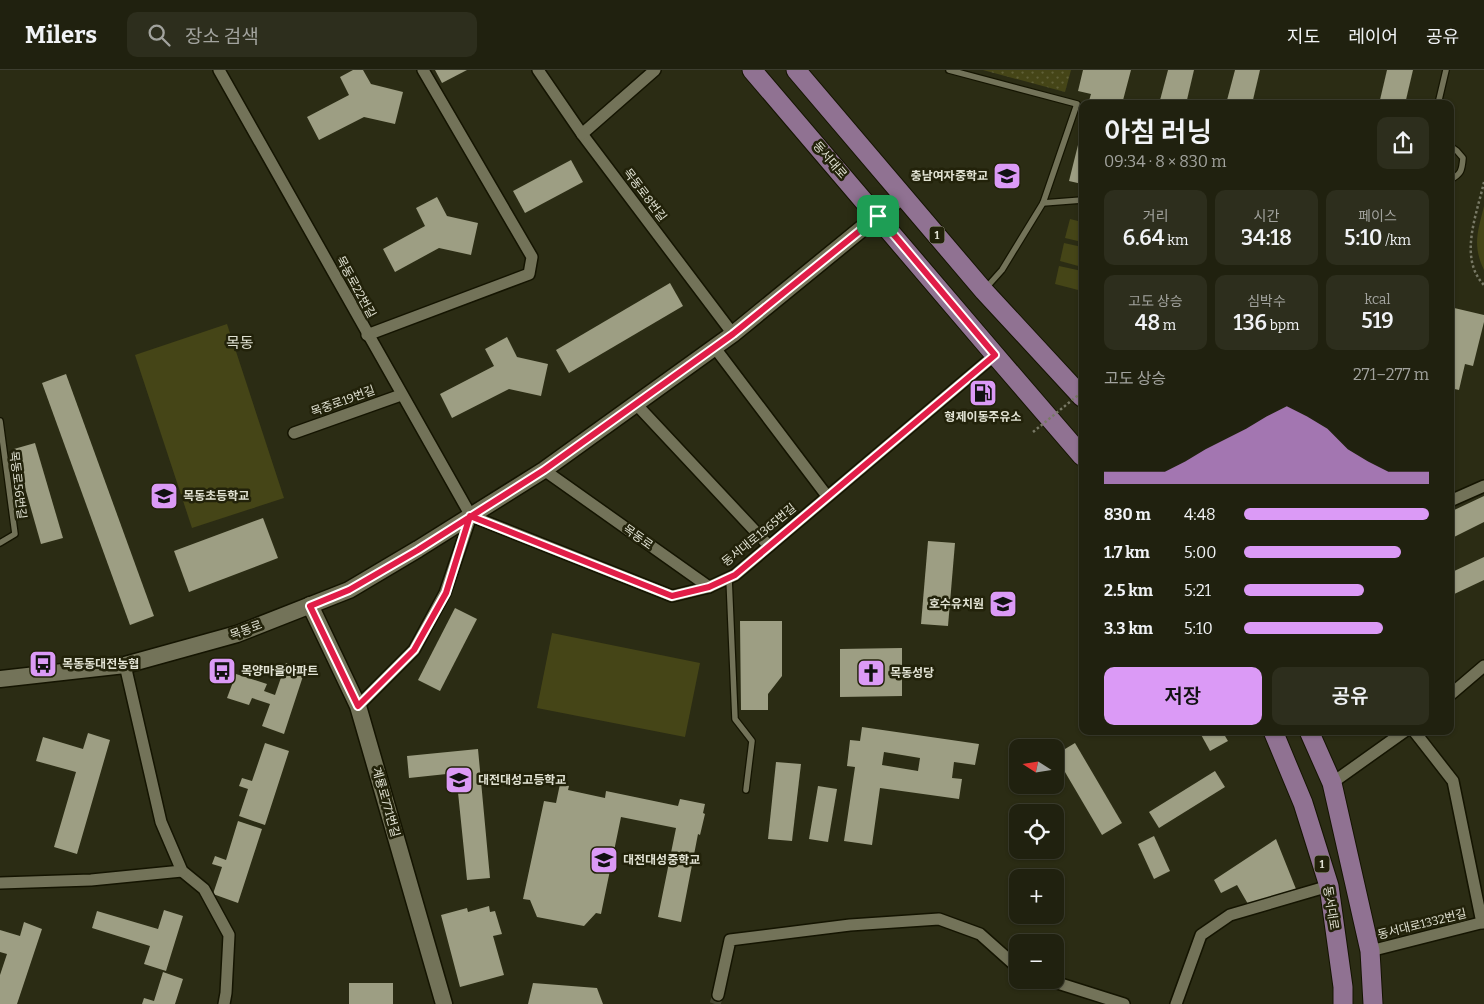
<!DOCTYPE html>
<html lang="ko">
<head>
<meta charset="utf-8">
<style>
  body { margin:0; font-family:Bitter,"Noto Sans KR",serif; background:#2d2e1d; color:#f1f3f6; height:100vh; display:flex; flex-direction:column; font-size:19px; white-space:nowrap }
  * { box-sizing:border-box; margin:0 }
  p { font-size:16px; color:#a2a39e }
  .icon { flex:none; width:28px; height:28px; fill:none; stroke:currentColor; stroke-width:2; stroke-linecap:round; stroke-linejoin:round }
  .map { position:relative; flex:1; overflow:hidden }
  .side { position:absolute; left:1079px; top:30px; width:375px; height:635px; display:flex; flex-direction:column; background:#20210f; border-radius:10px; box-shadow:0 1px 4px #0004,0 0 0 1px #3d3e2f }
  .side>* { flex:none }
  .needle { width:32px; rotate:282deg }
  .buttons { position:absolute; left:1009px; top:669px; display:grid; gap:10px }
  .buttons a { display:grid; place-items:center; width:55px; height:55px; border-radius:10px; background:#20210f; box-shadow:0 1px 4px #0004,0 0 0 1px #3d3e2f; font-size:25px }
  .pin { position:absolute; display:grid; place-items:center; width:42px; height:42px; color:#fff; margin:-21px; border-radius:10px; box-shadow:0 2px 8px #0006 }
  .round { display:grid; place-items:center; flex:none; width:52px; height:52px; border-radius:10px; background:#2d2e1d }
  .head { display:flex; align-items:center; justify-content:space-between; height:85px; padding:0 25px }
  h1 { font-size:28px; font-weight:600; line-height:38px }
  .metrics { display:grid; grid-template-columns:repeat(3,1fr); gap:8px; height:85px; padding:5px 25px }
  .metrics div { display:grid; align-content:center; border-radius:10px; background:#2d2e1d; text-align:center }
  .metrics b { font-size:21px; font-weight:600 }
  .metrics small { font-size:14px; font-weight:400 }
  .metrics p { font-size:14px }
  .chart { height:140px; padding:10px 25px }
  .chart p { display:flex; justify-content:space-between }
  .chart svg { width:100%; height:90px; margin-top:5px; fill:#db9af6; opacity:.7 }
  .cta { display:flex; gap:10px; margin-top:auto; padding:10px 25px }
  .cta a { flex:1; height:58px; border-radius:10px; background:#db9af6; color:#111; font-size:20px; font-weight:600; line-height:58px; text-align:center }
  .cta a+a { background:#2d2e1d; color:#f1f3f6 }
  ul { padding:0 25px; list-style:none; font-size:16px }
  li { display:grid; grid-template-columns:80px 60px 1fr; align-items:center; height:38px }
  li i { height:12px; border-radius:6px; background:#db9af6 }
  header { display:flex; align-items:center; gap:30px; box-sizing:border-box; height:70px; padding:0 25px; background:#20210f; border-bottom:1px solid #3d3e2f }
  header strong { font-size:24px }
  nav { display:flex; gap:28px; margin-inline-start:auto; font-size:18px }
  .search { width:350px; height:45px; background:#2d2e1d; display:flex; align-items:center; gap:12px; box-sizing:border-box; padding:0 18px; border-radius:10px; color:#a2a39e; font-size:19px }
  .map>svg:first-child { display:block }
  .park { fill:#454517 }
  .garden { fill:url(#garden-dots) }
  .building { fill:#9d9e83; fill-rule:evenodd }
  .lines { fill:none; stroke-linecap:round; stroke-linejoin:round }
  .street-tunnel { stroke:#464731; stroke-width:11; stroke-dasharray:11 5.5; stroke-linecap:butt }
  .lane-casing { stroke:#141401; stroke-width:8 }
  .street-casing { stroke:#141401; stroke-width:14 }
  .secondary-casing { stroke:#141401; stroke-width:19 }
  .primary-casing { stroke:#141401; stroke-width:21 }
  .path { stroke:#787965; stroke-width:2.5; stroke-dasharray:2.5 2.5; stroke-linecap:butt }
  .lane { stroke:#737359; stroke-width:5.5 }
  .street { stroke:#737359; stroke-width:11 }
  .secondary { stroke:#737359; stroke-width:16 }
  .primary { stroke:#907292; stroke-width:19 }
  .path-bridge { stroke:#787965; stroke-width:2.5; stroke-dasharray:2.5 2.5; stroke-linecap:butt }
  .route-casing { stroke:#fff; stroke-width:10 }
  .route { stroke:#e11d48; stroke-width:6 }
  .labels { text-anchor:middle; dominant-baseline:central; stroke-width:5; stroke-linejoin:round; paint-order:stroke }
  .shield { fill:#22220a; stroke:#a8a897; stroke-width:1 }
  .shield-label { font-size:11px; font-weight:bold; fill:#e1e2d3 }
  .street-label { font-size:12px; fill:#e1e2d3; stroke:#22220a }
  .poi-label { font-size:12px; font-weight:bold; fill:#e1e2d3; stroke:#22220a; text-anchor:start }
  .quarter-label { font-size:15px; fill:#e1e2d3; stroke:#22220a }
</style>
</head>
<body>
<header>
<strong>Milers</strong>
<div class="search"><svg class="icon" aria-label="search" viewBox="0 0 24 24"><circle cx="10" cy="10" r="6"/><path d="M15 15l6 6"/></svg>장소 검색</div>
<nav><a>지도</a><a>레이어</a><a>공유</a></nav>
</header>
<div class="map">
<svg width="1484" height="934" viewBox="0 0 1484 934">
  <defs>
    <pattern id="garden-dots" width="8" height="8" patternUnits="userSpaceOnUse" patternTransform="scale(1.25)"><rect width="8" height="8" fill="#454517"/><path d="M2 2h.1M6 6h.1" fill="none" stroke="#606038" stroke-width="1.8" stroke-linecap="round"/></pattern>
  </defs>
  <rect width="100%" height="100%" fill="#2b2c14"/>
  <g class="park">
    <path d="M 1484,136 L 1484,200 C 1472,175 1478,161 1484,136 Z"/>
    <path d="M 1070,149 L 1082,152 L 1082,172 L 1065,168 Z"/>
    <path d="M 1064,173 L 1082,177 L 1082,197 L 1060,191 Z"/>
    <path d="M 1059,196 L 1082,201 L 1082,221 L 1055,214 Z"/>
    <path d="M 227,254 L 284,428 L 192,458 L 135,285 Z"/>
    <path d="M 552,563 L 700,593 L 685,667 L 537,638 Z"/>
  </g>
  <path class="garden" d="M 983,0 L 1071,0 L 1065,22 Z"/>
  <g class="building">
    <path d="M 353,0 L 363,0 L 371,14 L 403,22 L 395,54 L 364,47 L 319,70 L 307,47 L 349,25 L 340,7 Z"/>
    <path d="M 435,0 L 467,0 L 442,13 Z"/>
    <path d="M 1083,0 L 1131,0 L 1122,34 L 1088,34 L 1091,24 L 1078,21 Z"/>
    <path d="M 1168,0 L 1194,0 L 1186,34 L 1159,34 Z"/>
    <path d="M 1235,0 L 1260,0 L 1252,34 L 1226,34 Z"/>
    <path d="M 1387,0 L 1413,0 L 1405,34 L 1379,34 Z"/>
    <path d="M 1082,59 L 1082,114 L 1069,111 Z"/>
    <path d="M 571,90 L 583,112 L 525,143 L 513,121 Z"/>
    <path d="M 437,127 L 447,146 L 478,153 L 471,185 L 439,178 L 395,202 L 383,179 L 425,156 L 416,138 Z"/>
    <path d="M 670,213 L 683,236 L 569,303 L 556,280 Z"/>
    <path d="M 1450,237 L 1484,245 L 1484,252 L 1473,296 L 1465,294 L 1459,320 L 1450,318 Z"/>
    <path d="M 507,267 L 517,287 L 548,294 L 541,326 L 509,319 L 452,348 L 440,324 L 494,296 L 485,279 Z"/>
    <path d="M 66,304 L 154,546 L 130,555 L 42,313 Z"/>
    <path d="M 35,373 L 63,468 L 41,474 L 14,379 Z"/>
    <path d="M 1484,426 L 1484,452 L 1450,469 L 1450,442 Z"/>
    <path d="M 263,448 L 278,488 L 189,522 L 174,481 Z"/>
    <path d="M 928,471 L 955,473 L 948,556 L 921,554 Z"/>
    <path d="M 1484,487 L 1484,510 L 1450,526 L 1450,503 Z"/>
    <path d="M 455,538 L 477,549 L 440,621 L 418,610 Z"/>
    <path d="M 740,551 L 782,551 L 782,606 L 768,624 L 768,640 L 741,640 Z"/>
    <path d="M 902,578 L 902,626 L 840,627 L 840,579 Z"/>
    <path d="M 286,593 L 305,600 L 284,664 L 262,656 L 270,634 L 252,628 L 249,635 L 227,628 L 236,604 L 267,614 L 264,621 L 275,625 Z"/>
    <path d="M 862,657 L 979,674 L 975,695 L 954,692 L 952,708 L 962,709 L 959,729 L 880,718 L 872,775 L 844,771 L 855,697 L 847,696 L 850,670 L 860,671 ZM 884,682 L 920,688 L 918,701 L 882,695 Z"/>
    <path d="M 1199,661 L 1222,661 L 1228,671 L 1210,681 Z"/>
    <path d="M 88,663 L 110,670 L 77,784 L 54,777 L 76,702 L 36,691 L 43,667 L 83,679 Z"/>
    <path d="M 265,673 L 289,681 L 265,755 L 239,746 L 248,719 L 239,716 L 242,708 L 252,711 Z"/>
    <path d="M 1075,673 L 1122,753 L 1102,765 L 1055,685 Z"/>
    <path d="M 478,679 L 490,808 L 467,810 L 456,703 L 409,708 L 407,686 Z"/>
    <path d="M 776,692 L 801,694 L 792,771 L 768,769 Z"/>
    <path d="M 1215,701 L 1225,717 L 1159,758 L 1149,742 Z"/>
    <path d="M 560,714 L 569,716 L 568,720 L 605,728 L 606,721 L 678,736 L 680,729 L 705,734 L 703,743 L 705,744 L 700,765 L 698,764 L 681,852 L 658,847 L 676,758 L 621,747 L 601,844 L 596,843 L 584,856 L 537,847 L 530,830 L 523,829 L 544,731 L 556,733 Z"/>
    <path d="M 818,716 L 837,719 L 828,772 L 809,769 Z"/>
    <path d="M 238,751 L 262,759 L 238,833 L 213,824 L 222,797 L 212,794 L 215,786 L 226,790 Z"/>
    <path d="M 1154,766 L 1170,801 L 1154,809 L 1138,774 Z"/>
    <path d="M 1276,769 L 1296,819 L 1248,834 L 1237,815 L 1221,823 L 1214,810 Z"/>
    <path d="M 489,836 L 490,842 L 495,841 L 502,864 L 493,866 L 504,905 L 460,917 L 441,845 L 467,838 L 468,842 Z"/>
    <path d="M 164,840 L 183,846 L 166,901 L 144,894 L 150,876 L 92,858 L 97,841 L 158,859 Z"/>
    <path d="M 24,852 L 42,859 L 17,934 L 0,934 L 0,905 L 7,884 L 0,882 L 0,860 L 20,866 Z"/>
    <path d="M 163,902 L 183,909 L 175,934 L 142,934 L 144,928 L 154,931 Z"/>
    <rect x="349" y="913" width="44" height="21"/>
    <path d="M 533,913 L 597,918 L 603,934 L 528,934 Z"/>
  </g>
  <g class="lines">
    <path class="street-tunnel" d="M 715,934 L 718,925"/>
    <defs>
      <g id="lane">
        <path d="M 949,0 L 1077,34 L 1043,133"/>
        <path d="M 1438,34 L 1446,0"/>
        <path d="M 1450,76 L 1457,81 L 1463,88 C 1462,101 1461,104 1450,110"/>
        <path d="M 985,219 L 1002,200 L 1043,133 L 1082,130"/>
        <path d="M 0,351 L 15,464 L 0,473"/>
        <path d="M 729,508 L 735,649 L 752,671 L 746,720"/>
      </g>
      <g id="street">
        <path d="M 219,0 L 471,446"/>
        <path d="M 538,0 L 582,64 L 733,264"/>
        <path d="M 582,64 L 655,0"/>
        <path d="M 367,265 L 529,204 L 532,187 L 423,0"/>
        <path d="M 715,278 L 827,426"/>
        <path d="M 636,334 L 769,476"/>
        <path d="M 294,363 L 401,325"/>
        <path d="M 544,400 L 709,517"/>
        <path d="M 1450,431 L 1484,416"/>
        <path d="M 471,446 L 672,526 L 709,517 L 735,505 L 995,285"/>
        <path d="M 125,595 L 161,752 L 182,801 L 204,819 L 229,865 L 226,923 L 224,934"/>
        <path d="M 1450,625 L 1484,596"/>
        <path d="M 358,636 L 414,580 L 445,523 L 471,446"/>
        <path d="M 1414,661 L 1453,711 L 1482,853"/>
        <path d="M 1332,713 L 1405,661"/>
        <path d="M 0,813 L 91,810 L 182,801"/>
        <path d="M 1370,881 L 1484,852"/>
        <path d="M 1048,910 L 1124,934"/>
        <path d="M 718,925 L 730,870 L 850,855 L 939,849 L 980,864 L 1018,898"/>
        <path d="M 1176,934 L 1201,865 L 1230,845 L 1329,816"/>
      </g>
      <g id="secondary">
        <path d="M 310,535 L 358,636 L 444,934"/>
        <path d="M 0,609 L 125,595 L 237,564 L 349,520 L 418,479 L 544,400 L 733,264 L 903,125"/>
      </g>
      <g id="primary">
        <path d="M 752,0 L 995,285 L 1082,386"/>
        <path d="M 796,0 L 984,221 L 1082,327"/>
        <path d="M 1273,661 L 1303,733 L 1329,816 L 1343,917 L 1343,934"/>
        <path d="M 1309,661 L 1332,713 L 1370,881 L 1373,934"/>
      </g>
    </defs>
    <use href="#lane" class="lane-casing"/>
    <use href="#street" class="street-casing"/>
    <use href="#secondary" class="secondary-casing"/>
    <use href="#primary" class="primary-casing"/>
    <path class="path" d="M 1484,112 C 1477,144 1458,188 1484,215"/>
    <use href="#lane" class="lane"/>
    <use href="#street" class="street"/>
    <use href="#secondary" class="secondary"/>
    <use href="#primary" class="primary"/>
    <path class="path-bridge" d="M 1033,362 L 1082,322"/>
  </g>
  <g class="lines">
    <defs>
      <path id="route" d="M 878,146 L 733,264 L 544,400 L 418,480 L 349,520 L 310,536 L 358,636 L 414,580 L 446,523 L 470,446 L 672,526 L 709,517 L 735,505 L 995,285 L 878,146"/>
    </defs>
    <use href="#route" class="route-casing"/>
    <use href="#route" class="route"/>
  </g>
  <defs>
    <symbol id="school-square" viewBox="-11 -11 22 22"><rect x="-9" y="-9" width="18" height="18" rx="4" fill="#db9af6" stroke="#22220a"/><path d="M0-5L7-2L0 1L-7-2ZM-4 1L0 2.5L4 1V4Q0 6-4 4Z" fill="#111"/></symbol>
    <symbol id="fuel-square" viewBox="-11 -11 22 22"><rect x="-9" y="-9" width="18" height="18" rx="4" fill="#db9af6" stroke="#22220a"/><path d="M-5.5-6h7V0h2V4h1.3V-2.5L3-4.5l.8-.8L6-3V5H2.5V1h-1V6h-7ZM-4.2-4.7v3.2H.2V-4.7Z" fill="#111"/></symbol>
    <symbol id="bus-square" viewBox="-11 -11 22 22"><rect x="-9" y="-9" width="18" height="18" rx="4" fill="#db9af6" stroke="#22220a"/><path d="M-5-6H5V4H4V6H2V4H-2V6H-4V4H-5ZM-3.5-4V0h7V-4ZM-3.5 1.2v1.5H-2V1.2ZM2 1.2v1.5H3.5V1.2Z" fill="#111"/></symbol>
    <symbol id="church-square" viewBox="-11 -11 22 22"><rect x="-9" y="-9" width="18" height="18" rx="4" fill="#db9af6" stroke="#22220a"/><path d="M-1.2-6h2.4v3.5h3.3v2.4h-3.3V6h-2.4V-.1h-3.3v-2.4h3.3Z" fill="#111"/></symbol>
  </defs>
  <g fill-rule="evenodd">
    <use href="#school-square" x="991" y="90" width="32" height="32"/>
    <use href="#fuel-square" x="967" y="307" width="32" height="32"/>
    <use href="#school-square" x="148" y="410" width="32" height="32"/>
    <use href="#school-square" x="987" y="518" width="32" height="32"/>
    <use href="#bus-square" x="27" y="578" width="32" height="32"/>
    <use href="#bus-square" x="206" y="585" width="32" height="32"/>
    <use href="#church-square" x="855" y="587" width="32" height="32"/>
    <use href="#school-square" x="443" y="694" width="32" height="32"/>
    <use href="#school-square" x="588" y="774" width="32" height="32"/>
  </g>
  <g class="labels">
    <g class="shield">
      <rect x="929.5" y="156.5" width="15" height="17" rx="4"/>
      <rect x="1314.5" y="785.5" width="15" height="17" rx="4"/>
    </g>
    <g class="shield-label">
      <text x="937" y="165">1</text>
      <text x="1322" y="794">1</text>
    </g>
    <g class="street-label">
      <text transform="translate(830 90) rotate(49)">동서대로</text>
      <text transform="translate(645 125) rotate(53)">목동로8번길</text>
      <text transform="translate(356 217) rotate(61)">목동로22번길</text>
      <text transform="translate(343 331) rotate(-20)">목중로19번길</text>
      <text transform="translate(18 415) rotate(83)">목동로56번길</text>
      <text transform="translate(759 465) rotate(-39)">동서대로1365번길</text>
      <text transform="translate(638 467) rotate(35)">목동로</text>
      <text transform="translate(246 560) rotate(-20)">목동로</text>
      <text transform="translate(386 732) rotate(74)">계룡로771번길</text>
      <text transform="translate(1331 838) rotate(81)">동서대로</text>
      <text transform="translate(1422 854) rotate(-14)">동서대로1332번길</text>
    </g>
    <g class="poi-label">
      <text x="988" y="106" text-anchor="end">충남여자중학교</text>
      <text x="983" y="347" text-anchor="middle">형제이동주유소</text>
      <text x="183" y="426">목동초등학교</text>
      <text x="984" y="534" text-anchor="end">호수유치원</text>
      <text x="62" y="594">목동동대전농협</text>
      <text x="241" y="601">목양마을아파트</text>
      <text x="890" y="603">목동성당</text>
      <text x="478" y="710">대전대성고등학교</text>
      <text x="623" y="790">대전대성중학교</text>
    </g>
    <g class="quarter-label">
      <text x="240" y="273">목동</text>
    </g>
  </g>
</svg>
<div class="buttons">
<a><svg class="needle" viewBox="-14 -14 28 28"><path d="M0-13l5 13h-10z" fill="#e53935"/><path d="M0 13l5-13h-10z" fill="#a2a39e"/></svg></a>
<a><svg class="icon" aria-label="locate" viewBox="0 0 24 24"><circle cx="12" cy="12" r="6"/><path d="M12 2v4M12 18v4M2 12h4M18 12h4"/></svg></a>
<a>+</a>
<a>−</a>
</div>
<div class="pin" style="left:878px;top:146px;background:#1e9e55"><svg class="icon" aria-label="arrive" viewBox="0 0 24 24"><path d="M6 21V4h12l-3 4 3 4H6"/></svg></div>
<section class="side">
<div class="head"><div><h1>아침 러닝</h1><p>09:34 · 8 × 830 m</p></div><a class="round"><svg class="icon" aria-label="share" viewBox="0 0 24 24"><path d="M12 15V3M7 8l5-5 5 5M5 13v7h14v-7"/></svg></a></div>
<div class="metrics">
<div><p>거리</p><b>6.64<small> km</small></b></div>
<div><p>시간</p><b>34:18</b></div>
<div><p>페이스</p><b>5:10<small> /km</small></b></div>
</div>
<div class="metrics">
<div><p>고도 상승</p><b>48<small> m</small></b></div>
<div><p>심박수</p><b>136<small> bpm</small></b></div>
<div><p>kcal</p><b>519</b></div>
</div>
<div class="chart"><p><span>고도 상승</span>271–277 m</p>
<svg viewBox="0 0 160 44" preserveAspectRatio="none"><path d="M0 44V38L10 38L20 38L30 38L40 33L50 27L60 22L70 17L80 11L90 6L100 11L110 17L120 27L130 33L140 38L150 38L160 38V44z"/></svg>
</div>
<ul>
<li><b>830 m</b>4:48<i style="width:100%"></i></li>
<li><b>1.7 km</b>5:00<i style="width:85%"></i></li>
<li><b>2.5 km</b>5:21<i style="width:65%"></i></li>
<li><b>3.3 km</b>5:10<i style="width:75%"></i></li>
</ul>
<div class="cta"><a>저장</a><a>공유</a></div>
</section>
</div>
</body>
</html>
